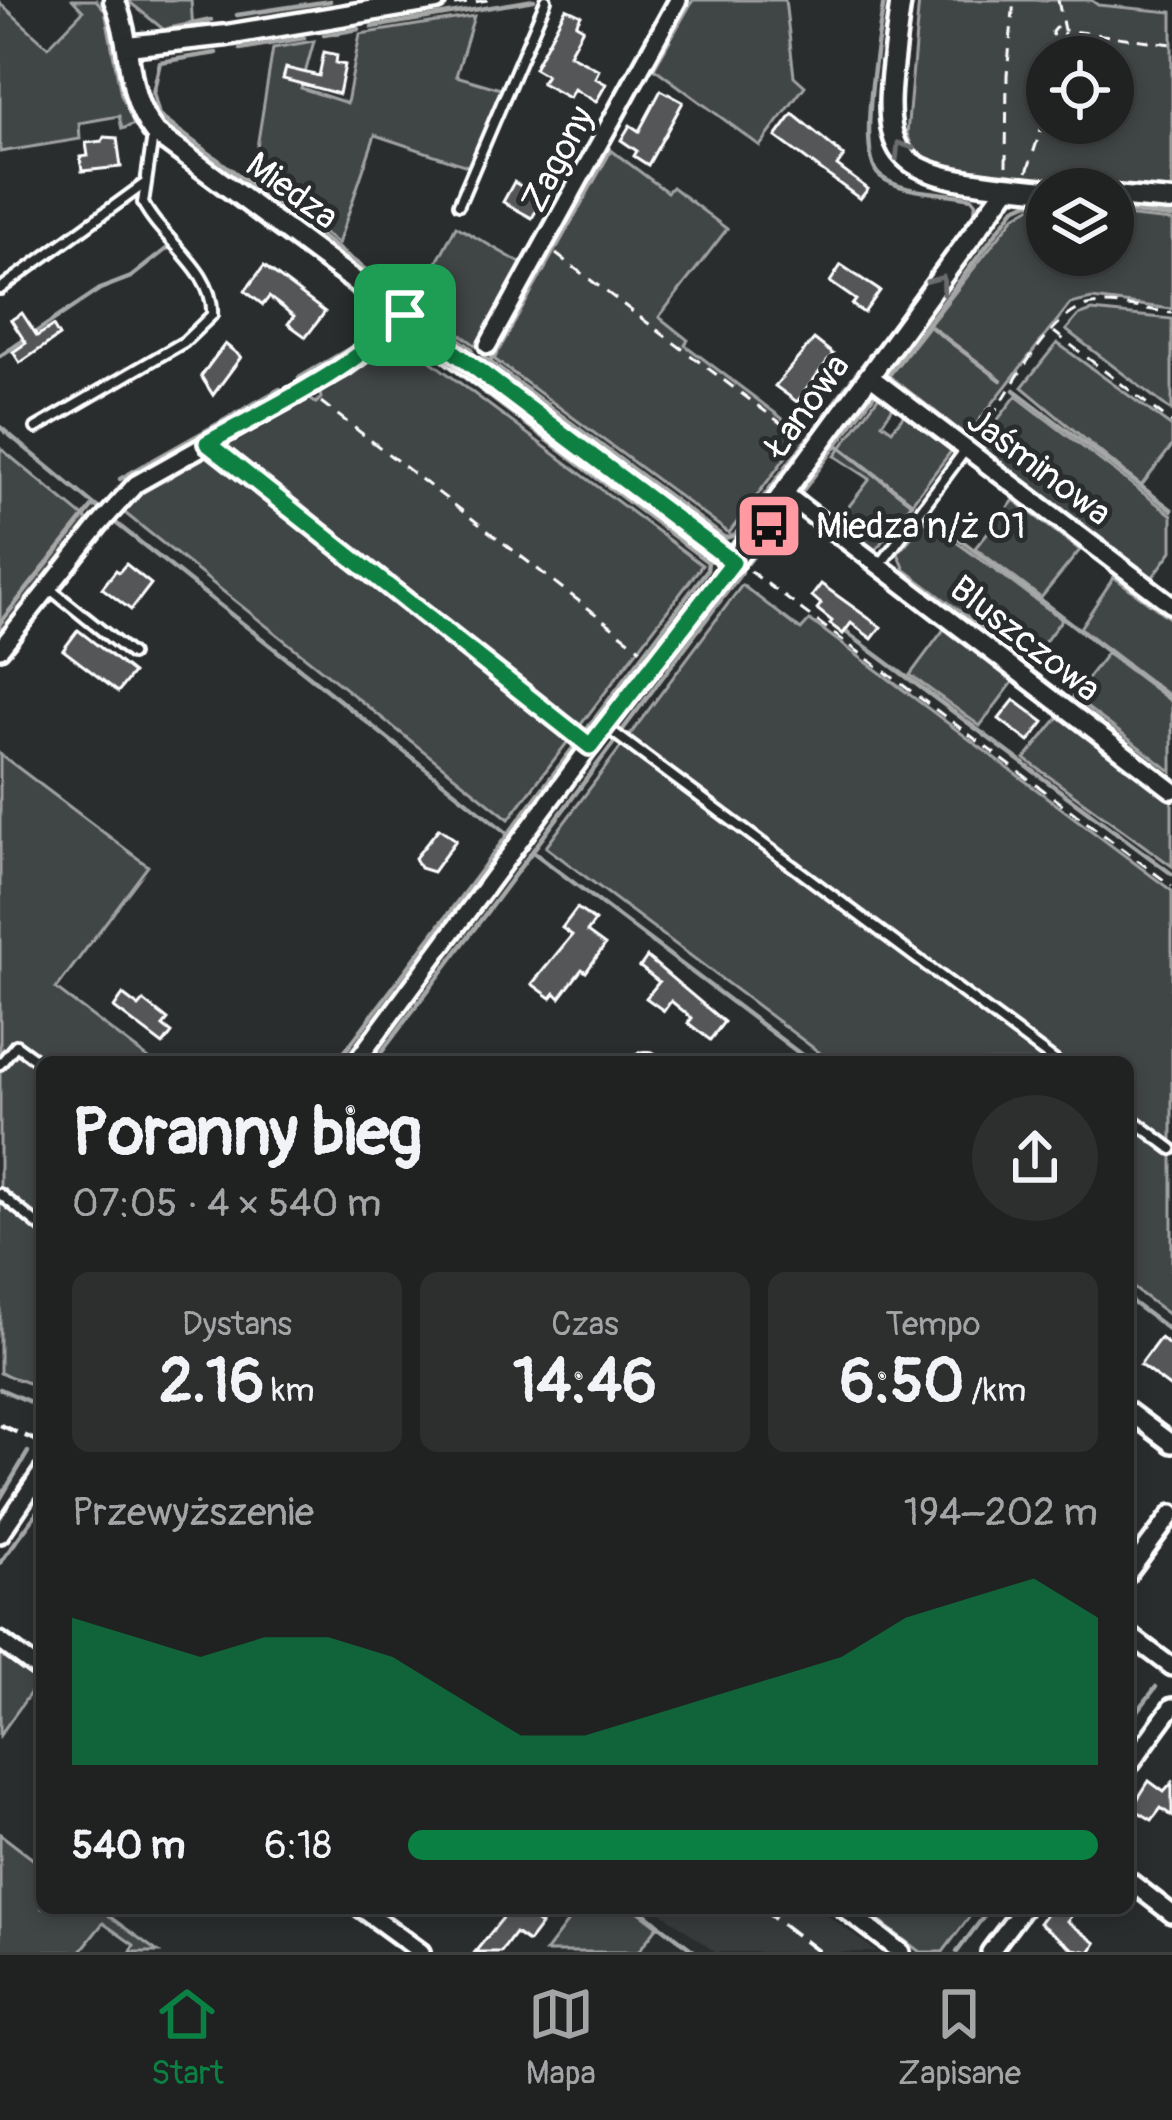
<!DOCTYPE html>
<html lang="pl">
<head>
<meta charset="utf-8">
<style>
  body { margin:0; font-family:Pangolin,sans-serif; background:#2d2f2f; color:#f1f3f6; height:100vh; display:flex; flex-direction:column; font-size:45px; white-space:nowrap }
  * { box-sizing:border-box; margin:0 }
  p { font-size:39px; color:#a2a4a5 }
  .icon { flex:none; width:66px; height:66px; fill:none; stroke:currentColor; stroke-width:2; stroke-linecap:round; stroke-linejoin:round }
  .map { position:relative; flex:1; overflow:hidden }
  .details { position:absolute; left:36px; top:1056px; width:1098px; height:858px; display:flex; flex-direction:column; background:#202222; border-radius:18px; box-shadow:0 6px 18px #0003,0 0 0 3px #3d3f40 }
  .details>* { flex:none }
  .tools { position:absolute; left:1026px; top:36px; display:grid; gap:24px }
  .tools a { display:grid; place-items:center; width:108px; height:108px; border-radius:50%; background:#202222; box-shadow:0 6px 18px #0003,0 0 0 3px #3d3f40; font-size:60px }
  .pin { position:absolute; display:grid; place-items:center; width:102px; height:102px; color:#fff; margin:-51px; border-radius:24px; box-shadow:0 6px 18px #0006 }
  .round { display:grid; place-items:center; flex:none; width:126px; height:126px; border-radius:63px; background:#2d2f2f }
  .head { display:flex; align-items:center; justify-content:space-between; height:204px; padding:0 36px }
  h1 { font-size:66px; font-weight:700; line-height:90px }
  .figures { display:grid; grid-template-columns:repeat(3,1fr); gap:18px; height:204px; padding:12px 36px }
  .figures div { display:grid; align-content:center; border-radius:18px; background:#2d2f2f; text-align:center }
  .figures b { font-size:60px; font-weight:700 }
  .figures small { font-size:33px; font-weight:400 }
  .figures p { font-size:33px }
  .chart { height:336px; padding:24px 36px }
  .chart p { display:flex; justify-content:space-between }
  .chart svg { width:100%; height:216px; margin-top:12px; fill:#0b8043; opacity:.7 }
  ul { padding:0 36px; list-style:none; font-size:39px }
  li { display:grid; grid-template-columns:192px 144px 1fr; align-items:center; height:90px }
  li i { height:30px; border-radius:15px; background:#0b8043 }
  .tabs { display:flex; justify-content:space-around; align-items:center; height:168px; border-top:3px solid #3d3f40; background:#202222; font-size:33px; color:#a2a4a5 }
  .tabs a { display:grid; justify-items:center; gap:6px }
  .tabs .current { color:#0b8043 }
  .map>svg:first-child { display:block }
  .built { fill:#373a3b }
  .green { fill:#414445; stroke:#a0a2a2; stroke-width:3; fill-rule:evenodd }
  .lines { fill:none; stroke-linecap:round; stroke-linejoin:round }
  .stream { stroke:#a6a7a7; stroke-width:4.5 }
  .building { fill:#555758; stroke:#fff; stroke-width:3 }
  .service-casing { stroke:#fff; stroke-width:16 }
  .minor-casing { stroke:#fff; stroke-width:24 }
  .tertiary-casing { stroke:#fff; stroke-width:27 }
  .path { stroke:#fff; stroke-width:3; stroke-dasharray:12 9; stroke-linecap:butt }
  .service { stroke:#2a2d2e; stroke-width:8 }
  .minor { stroke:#2a2d2e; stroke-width:15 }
  .tertiary { stroke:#2a2d2e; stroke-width:18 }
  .rail { stroke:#fff; stroke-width:4.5; stroke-dasharray:18 9; stroke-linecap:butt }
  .oneway { stroke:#6a6c6d }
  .route-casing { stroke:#fff; stroke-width:24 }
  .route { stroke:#0b8043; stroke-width:15 }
  .labels { text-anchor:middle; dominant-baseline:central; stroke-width:10; stroke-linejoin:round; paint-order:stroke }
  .street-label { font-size:36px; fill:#fff; stroke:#2a2d2e }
  .poi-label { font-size:36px; fill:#fff; stroke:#2a2d2e; text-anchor:start }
</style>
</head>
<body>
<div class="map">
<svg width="1172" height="1952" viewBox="0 0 1172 1952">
  <rect width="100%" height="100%" fill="#2a2d2e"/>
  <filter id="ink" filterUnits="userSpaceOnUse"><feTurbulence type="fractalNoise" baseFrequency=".00833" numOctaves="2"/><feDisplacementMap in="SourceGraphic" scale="24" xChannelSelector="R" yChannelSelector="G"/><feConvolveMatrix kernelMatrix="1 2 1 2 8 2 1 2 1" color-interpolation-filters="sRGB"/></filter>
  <g filter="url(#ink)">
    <path class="built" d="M 656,1908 L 818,1908 L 877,1952 L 715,1952 Z"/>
    <g class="green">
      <path d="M 73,0 L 96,0 L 105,10 L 121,95 L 135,124 L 122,129 L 119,116 L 79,123 L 80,139 L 0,152 L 0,3 L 48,47 L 83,11 Z"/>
      <path d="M 127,0 L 191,0 L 193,31 L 163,29 Z"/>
      <path d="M 693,0 L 785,0 L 794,76 L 805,86 L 760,146 L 654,68 Z"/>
      <path d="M 919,0 L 1091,0 L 1098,5 L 1172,12 L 1172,191 L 943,169 L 913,149 L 907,134 ZM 1047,57 L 1113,57 L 1113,123 L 1047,123 Z"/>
      <path d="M 474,16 L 456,76 L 504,90 L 470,167 L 375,135 L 338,244 L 252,178 L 273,48 L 314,41 L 301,88 L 347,103 L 360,34 Z"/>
      <path d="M 611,150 L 667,192 L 672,187 L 727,229 L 659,317 L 688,340 L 685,345 L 803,434 L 729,533 L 494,359 Z"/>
      <path d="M 1030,207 L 1047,209 L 1047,255 L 1113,255 L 1113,215 L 1172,221 L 1172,309 L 1092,299 L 1070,304 L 967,436 L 889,376 L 1015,216 Z"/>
      <path d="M 456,226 L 524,265 L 478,347 L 416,302 Z"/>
      <path d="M 1092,311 L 1172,319 L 1172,411 L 1066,330 L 1078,316 Z"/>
      <path d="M 396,335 L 702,565 L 509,819 L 121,510 L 144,487 L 201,454 L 215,456 L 226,438 L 305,396 L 316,403 L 321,398 L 320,393 Z"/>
      <path d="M 1057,343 L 1172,427 L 1172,446 L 1141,486 L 1022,387 Z"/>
      <path d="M 881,393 L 896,403 L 882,423 L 892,430 L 907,411 L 946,438 L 952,450 L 875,551 L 836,523 L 870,479 L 835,456 Z"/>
      <path d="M 1016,396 L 1172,515 L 1172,551 L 1150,581 L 976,448 Z"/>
      <path d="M 0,448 L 97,528 L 0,649 Z"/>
      <path d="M 1014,500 L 1080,550 L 1041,598 L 975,548 Z"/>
      <path d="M 926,520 L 1062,619 L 1029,663 L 905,570 L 898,553 Z"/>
      <path d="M 1114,577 L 1172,620 L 1172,688 L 1168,695 L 1080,628 Z"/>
      <path d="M 742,585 L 801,630 L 810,620 L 1172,891 L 1172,1317 L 1128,1284 L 1128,1062 L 832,1062 L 546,847 Z"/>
      <path d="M 947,625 L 1016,678 L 980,726 L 910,675 Z"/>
      <path d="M 1107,653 L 1172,702 L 1172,772 L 1073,697 Z"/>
      <path d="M 1062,713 L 1172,796 L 1172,866 L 1025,759 Z"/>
      <path d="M 0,754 L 148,866 L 56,989 L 153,1062 L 42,1062 L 42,1388 L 0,1373 Z"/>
      <path d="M 0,1654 L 38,1682 L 0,1735 Z"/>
      <path d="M 0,1834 L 42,1866 L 42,1908 L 98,1908 L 158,1952 L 131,1952 L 134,1945 L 103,1923 L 80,1952 L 0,1952 Z"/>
      <path d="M 578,1908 L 634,1908 L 658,1926 L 638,1952 L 545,1952 Z"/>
      <path d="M 881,1908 L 976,1908 L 943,1952 L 920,1952 L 879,1921 L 877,1913 Z"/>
    </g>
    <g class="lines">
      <g class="stream">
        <path d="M 237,15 L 330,1"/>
        <path d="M 372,27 L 534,0"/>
        <path d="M 168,29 L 211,20"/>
        <path d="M 324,35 L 359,29"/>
        <path d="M 240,49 L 304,38"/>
        <path d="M 216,53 L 160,62 L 153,93 L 159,116 L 472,349"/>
        <path d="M 654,63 L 688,0"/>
        <path d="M 1113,211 L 1172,217"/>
        <path d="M 287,244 L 377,311 L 381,320 L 376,332 L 366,339 L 299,378"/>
        <path d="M 557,246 L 610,151"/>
        <path d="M 927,324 L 1001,380"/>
        <path d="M 406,333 L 708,562 L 707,570 L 584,733"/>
        <path d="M 0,356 L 100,289 L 131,277 L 169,247"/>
        <path d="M 483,357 L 725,538 L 735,535 L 975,215 L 976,203 L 972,198 C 944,191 904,195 880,176 C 855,157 880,32 884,0"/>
        <path d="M 490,361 L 545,267"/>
        <path d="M 887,377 L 1015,208 L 1029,202 L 1047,204"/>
        <path d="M 1014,390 L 1172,510"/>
        <path d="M 0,427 L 104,513"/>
        <path d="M 836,444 L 912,503"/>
        <path d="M 120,479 L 280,389"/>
        <path d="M 798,497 L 875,393"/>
        <path d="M 925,513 L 1172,700"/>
        <path d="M 112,520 L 512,837"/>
        <path d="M 748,563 L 789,509"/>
        <path d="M 0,623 L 93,506"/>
        <path d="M 846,632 L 1172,874"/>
        <path d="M 621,732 L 742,572"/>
        <path d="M 533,852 L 811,1062"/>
        <path d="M 378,1057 L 615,741"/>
        <path d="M 337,1062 L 576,744"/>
        <path d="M 1128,1299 L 1172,1332"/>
        <path d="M 0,1389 L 42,1407"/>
        <path d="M 0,1499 L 28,1452"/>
        <path d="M 0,1563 L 42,1506"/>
        <path d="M 1128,1724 L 1156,1687"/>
        <path d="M 638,1908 L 695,1952"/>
        <path d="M 957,1952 L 990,1908"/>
      </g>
    </g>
    <g class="building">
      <path d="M 566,8 L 581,15 L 576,24 L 583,28 L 569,54 L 599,70 L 595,78 L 606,84 L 596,102 L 574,89 L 569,98 L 541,83 L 546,75 L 534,68 Z"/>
      <path d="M 324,52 L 337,55 L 336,63 L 345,65 L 339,94 L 283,79 L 286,68 L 319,76 Z"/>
      <path d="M 661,90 L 683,102 L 648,165 L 634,156 L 637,151 L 621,140 L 630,125 L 639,131 Z"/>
      <path d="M 793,114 L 844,156 L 837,166 L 868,189 L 860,199 L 776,137 Z"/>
      <path d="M 104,137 L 117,138 L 121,167 L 82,171 L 80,157 L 88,156 L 86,143 L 102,141 Z"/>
      <path d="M 514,182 L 543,199 L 532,218 L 503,202 Z"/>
      <path d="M 841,265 L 880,291 L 864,313 L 852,305 L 856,300 L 830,282 Z"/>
      <path d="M 264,266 L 325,312 L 306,337 L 288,324 L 294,316 L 269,297 L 263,305 L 245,291 Z"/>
      <path d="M 22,313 L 37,336 L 53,326 L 59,336 L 20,363 L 13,352 L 26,343 L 11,320 Z"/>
      <path d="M 814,339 L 833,354 L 797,402 L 775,386 Z"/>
      <path d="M 225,344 L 241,357 L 213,395 L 201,376 Z"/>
      <path d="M 126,564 L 151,584 L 131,610 L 102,588 L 116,570 L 119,572 Z"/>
      <path d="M 821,584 L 881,627 L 872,639 L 851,623 L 843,634 L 830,624 L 832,621 L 817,609 L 821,604 L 812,596 Z"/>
      <path d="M 78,630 L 133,673 L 118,692 L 63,650 Z"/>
      <path d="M 1014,700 L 1044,722 L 1029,742 L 999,719 Z"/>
      <path d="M 439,828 L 456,840 L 433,872 L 420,868 L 415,858 Z"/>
      <path d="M 577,908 L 595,921 L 587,932 L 605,945 L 586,972 L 582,969 L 560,998 L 555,993 L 551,998 L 532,984 L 572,935 L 562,928 Z"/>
      <path d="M 647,957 L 724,1022 L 710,1040 L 688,1023 L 692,1018 L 671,1001 L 664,1011 L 646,998 L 659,982 L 640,967 Z"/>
      <path d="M 123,995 L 139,1007 L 144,1001 L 168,1020 L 163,1026 L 172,1033 L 163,1045 L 114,1008 Z"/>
      <path d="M 1160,1338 L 1172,1347 L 1172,1389 L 1140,1365 Z"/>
      <path d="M 1149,1781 L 1164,1792 L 1172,1783 L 1172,1816 L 1161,1808 L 1152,1820 L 1132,1808 Z"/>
      <path d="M 511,1908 L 535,1908 L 529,1916 L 541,1925 L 528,1942 L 515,1933 L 501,1952 L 475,1952 Z"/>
      <path d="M 1050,1908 L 1077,1908 L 1067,1921 L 1096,1943 L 1090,1952 L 1073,1949 L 1039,1923 Z"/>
    </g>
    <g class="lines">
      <defs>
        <g id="service">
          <path d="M 459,204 L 546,0"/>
          <path d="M 0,289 L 143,185"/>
          <path d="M 36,428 L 184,342 L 212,315 C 215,270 161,240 143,203 L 153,136"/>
          <path d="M 881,564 L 966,449"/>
          <path d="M 50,589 L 131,654"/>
          <path d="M 606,727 L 1056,1062"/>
          <path d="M 0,1064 L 16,1045 L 42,1064"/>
          <path d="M 1128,1116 L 1172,1149"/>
          <path d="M 0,1194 L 42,1228"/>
        </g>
        <g id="minor">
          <path d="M 488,345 L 678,0"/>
          <path d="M 870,376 L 1172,605"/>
          <path d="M 784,493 L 1172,790"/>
          <path d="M 0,649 L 99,525 L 136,484 L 344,367 L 376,344 L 405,315"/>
          <path d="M 356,1062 L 605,726 L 733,562"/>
          <path d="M 644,1062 L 649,1062"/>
          <path d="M 1128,1411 L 1172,1444"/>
          <path d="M 0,1534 L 42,1472"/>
          <path d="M 1128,1573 L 1172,1514"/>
          <path d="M 1128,1634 L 1172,1667"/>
          <path d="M 0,1641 L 42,1672"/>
          <path d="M 1128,1767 L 1172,1707"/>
          <path d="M 1128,1880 L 1172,1914"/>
          <path d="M 361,1908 L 421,1952"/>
          <path d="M 843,1908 L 901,1952"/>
          <path d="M 990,1952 L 1023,1908"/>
        </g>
        <g id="tertiary">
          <path d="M 114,0 C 134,44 123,92 154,132 L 733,562 L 1006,189"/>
          <path d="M 901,0 C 877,168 876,174 1047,190"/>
          <path d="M 128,46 L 227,35 L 436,0"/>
          <path d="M 1113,196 L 1172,201"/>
        </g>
      </defs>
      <use href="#service" class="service-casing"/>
      <use href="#minor" class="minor-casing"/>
      <use href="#tertiary" class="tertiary-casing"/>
      <g class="path">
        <path d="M 1058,0 L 1064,30 L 1172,44"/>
        <path d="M 455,5 L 488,0"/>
        <path d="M 1056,57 L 1052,32 L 1061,21"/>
        <path d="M 1061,57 L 1064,32"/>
        <path d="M 1006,166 L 1007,75 L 1014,0"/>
        <path d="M 1027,172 L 1047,111"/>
        <path d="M 556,254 L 802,439"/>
        <path d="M 1054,332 L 1172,423"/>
        <path d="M 321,402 L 641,649"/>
        <path d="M 980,435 C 1005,401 1045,317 1087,306 C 1112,300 1147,310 1172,313"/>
        <path d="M 222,456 L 578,736"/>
        <path d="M 750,571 L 1172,886"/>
      </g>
      <use href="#service" class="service"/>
      <use href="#minor" class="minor"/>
      <use href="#tertiary" class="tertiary"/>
      <g class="rail">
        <path d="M 0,1425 L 42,1443"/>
        <path d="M 761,1908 L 819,1952"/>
      </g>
    </g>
    <defs><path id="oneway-chevron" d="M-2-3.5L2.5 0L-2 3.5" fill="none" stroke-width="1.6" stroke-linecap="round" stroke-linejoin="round" transform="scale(3)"/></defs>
    <g class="oneway">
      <use href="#oneway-chevron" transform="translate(902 149) rotate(-122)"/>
      <use href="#oneway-chevron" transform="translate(939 283) rotate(-53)"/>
    </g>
  </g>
  <g class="lines" filter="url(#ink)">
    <defs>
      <path id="route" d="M 405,315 L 733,562 L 590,746 L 207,443 C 276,405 349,372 405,315 Z"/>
    </defs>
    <use href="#route" class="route-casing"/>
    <use href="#route" class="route"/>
  </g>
  <defs>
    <symbol id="bus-square" viewBox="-11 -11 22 22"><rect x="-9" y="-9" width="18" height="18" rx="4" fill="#ff9aa2" stroke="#2a2d2e"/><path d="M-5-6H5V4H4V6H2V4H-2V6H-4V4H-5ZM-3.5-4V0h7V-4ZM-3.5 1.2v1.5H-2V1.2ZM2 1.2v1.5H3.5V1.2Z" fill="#111"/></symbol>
  </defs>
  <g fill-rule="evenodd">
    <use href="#bus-square" x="731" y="488" width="76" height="76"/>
  </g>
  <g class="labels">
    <g class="street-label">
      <text transform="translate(558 159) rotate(-62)">Zagony</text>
      <text transform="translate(292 191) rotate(36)">Miedza</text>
      <text transform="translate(807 406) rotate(-54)">Łanowa</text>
      <text transform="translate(1039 467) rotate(37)">Jaśminowa</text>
      <text transform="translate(1025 639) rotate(38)">Bluszczowa</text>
    </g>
    <g class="poi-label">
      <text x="816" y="526">Miedza n/ż 01</text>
    </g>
  </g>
</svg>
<div class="tools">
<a><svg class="icon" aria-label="locate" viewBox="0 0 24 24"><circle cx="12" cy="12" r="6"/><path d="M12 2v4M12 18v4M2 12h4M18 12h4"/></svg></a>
<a><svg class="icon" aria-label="layers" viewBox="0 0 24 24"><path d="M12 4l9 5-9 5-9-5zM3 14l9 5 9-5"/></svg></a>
</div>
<div class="pin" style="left:405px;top:315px;background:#1e9e55"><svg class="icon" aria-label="arrive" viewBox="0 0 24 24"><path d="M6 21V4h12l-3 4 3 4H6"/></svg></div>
<section class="details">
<div class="head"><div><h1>Poranny bieg</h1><p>07:05 · 4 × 540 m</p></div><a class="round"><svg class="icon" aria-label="share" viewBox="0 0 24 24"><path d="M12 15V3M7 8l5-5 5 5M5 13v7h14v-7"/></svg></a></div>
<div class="figures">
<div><p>Dystans</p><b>2.16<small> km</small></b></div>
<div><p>Czas</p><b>14:46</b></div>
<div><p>Tempo</p><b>6:50<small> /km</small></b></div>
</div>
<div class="chart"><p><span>Przewyższenie</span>194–202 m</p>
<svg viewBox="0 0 160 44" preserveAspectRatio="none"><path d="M0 44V14L10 18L20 22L30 18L40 18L50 22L60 30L70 38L80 38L90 34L100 30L110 26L120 22L130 14L140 10L150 6L160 14V44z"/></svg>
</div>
<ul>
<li><b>540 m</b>6:18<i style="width:100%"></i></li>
</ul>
</section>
</div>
<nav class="tabs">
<a class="current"><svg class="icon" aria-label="home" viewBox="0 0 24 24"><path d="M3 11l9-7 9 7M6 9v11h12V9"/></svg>Start</a>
<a><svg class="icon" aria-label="map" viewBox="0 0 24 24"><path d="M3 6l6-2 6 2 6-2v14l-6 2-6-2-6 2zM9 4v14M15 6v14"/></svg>Mapa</a>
<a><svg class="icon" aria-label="saved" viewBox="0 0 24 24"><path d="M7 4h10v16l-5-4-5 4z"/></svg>Zapisane</a>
</nav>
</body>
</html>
